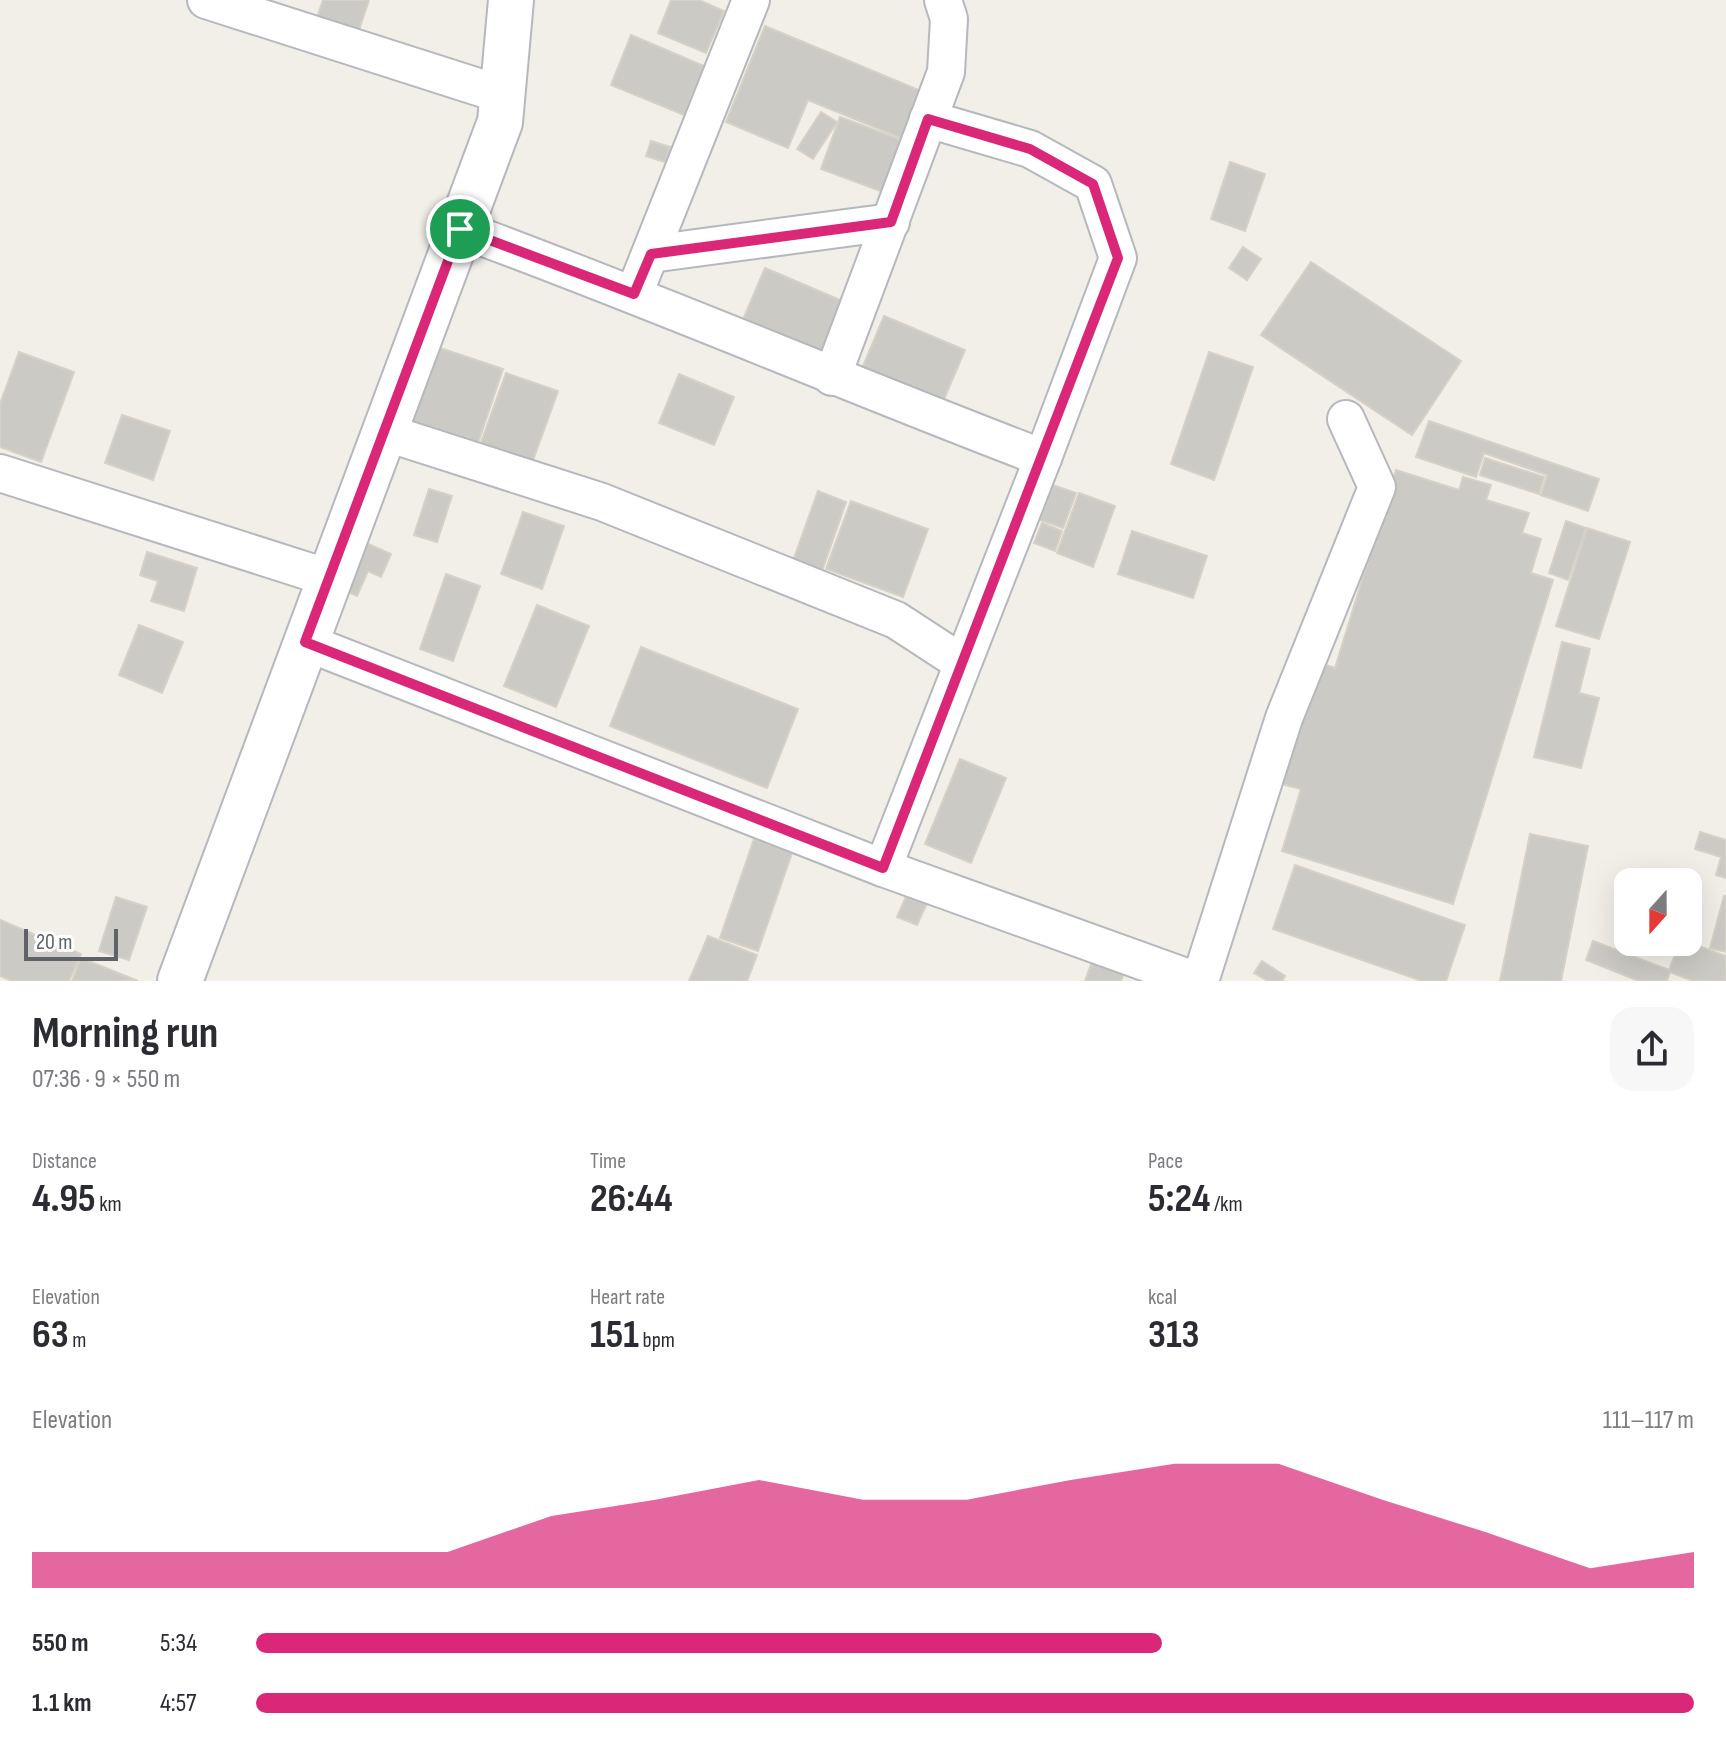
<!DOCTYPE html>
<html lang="en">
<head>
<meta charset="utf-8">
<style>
  body { margin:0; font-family:"Sofia Sans Condensed",sans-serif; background:#f7f7f7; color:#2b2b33; height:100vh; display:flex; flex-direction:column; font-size:30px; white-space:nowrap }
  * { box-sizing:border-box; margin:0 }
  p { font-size:26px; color:#7c7c81 }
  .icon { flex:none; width:44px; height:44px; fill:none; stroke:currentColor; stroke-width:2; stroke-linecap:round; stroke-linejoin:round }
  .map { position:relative; height:981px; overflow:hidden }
  .sheet { display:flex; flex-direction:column; background:#fff; flex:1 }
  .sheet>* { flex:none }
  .needle { width:52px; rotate:201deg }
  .fabs { position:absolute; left:1614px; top:868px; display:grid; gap:16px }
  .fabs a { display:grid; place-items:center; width:88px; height:88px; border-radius:16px; background:#fff; box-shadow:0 8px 32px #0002; font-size:40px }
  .scale { position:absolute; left:24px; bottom:20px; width:94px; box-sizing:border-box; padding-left:8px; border:4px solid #5f6368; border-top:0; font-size:22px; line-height:28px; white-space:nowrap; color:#5f6368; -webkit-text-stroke:6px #fff; paint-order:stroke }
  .pin { position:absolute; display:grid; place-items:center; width:68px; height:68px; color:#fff; margin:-34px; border:4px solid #fff; border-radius:50%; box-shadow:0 2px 8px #0007 }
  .round { display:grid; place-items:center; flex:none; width:84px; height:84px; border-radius:24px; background:#f7f7f7 }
  .headline { display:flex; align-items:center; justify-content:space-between; height:136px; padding:0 32px }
  h1 { font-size:44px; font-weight:700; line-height:60px }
  .stats { display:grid; grid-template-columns:repeat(3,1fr); gap:12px; height:136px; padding:8px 32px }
  .stats div { display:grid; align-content:center }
  .stats b { font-size:40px; font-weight:700 }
  .stats small { font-size:22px; font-weight:400 }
  .stats p { font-size:22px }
  .chart { height:224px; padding:16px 32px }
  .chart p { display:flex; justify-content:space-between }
  .chart svg { width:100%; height:144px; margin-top:8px; fill:#db2777; opacity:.7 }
  ul { padding:0 32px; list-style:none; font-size:26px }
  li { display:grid; grid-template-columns:128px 96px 1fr; align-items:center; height:60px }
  li i { height:20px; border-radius:10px; background:#db2777 }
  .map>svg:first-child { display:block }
  .building { fill:#cccac5; stroke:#d6d1c6; stroke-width:2 }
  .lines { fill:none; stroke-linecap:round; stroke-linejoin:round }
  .minor-casing { stroke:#b5b8bc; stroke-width:40 }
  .tertiary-casing { stroke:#b5b8bc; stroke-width:48 }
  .minor { stroke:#fff; stroke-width:36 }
  .tertiary { stroke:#fff; stroke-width:44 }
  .route-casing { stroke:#fff; stroke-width:16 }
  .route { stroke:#db2777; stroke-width:10 }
</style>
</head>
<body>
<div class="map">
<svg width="1726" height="981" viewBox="0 0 1726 981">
  <rect width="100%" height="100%" fill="#f1efe8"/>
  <g class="building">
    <path d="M 323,0 L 369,0 L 358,33 L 316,20 Z"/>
    <path d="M 671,0 L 699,0 L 724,11 L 706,53 L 658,33 Z"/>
    <path d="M 765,26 L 926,93 L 906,140 L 808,100 L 788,148 L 726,122 Z"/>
    <path d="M 631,35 L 704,66 L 684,115 L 611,85 Z"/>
    <path d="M 821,112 L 837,122 L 813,159 L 797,149 Z"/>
    <path d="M 840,117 L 902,140 L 883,192 L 821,169 Z"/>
    <path d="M 651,141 L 670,147 L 665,162 L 646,156 Z"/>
    <path d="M 1230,162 L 1265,174 L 1245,231 L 1211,219 Z"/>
    <path d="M 1243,247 L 1261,259 L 1247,280 L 1229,268 Z"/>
    <path d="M 1311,262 L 1461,361 L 1412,435 L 1261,335 Z"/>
    <path d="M 765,268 L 845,302 L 822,355 L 742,322 Z"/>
    <path d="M 884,316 L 965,350 L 942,404 L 861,371 Z"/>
    <path d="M 437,347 L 503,369 L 475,452 L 409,430 Z"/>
    <path d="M 19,352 L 74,372 L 41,462 L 0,447 L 0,404 Z"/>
    <path d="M 1209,352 L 1253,367 L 1214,480 L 1171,464 Z"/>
    <path d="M 506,373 L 558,391 L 531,466 L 479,448 Z"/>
    <path d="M 679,374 L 734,397 L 714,445 L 659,423 Z"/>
    <path d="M 122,415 L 170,431 L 153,480 L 105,463 Z"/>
    <path d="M 1429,421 L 1599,479 L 1588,511 L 1541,495 L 1547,475 L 1484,453 L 1476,477 L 1416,457 Z"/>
    <path d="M 1485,458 L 1544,477 L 1539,494 L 1480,475 Z"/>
    <path d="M 1396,470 L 1459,490 L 1463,477 L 1491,485 L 1486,500 L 1529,513 L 1522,533 L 1541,539 L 1531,573 L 1553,580 L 1453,904 L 1282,851 L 1301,789 L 1278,783 L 1316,662 L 1335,668 Z"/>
    <path d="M 1053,485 L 1076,493 L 1063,528 L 1040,520 Z"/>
    <path d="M 429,489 L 452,496 L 437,542 L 414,535 Z"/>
    <path d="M 818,491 L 846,502 L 822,571 L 793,561 Z"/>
    <path d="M 1079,493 L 1115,506 L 1093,567 L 1057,553 Z"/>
    <path d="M 851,501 L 928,529 L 903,597 L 826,569 Z"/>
    <path d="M 523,512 L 564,526 L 542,589 L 501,574 Z"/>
    <path d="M 1566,521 L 1586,528 L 1568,580 L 1549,573 Z"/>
    <path d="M 1042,523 L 1062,531 L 1055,551 L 1034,543 Z"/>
    <path d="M 1587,528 L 1630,542 L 1599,639 L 1556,626 Z"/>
    <path d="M 1132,531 L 1207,556 L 1193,598 L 1118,574 Z"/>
    <path d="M 357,539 L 391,554 L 381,577 L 368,571 L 357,596 L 335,586 Z"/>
    <path d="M 147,552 L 197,568 L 184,611 L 151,601 L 158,581 L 140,575 Z"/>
    <path d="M 446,574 L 480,586 L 453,661 L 420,649 Z"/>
    <path d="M 537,605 L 589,626 L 556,707 L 504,686 Z"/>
    <path d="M 139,625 L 183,642 L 162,693 L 119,675 Z"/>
    <path d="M 1562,642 L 1590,649 L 1579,693 L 1599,698 L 1581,768 L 1534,757 Z"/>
    <path d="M 641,647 L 798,709 L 767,788 L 610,726 Z"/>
    <path d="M 960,759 L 1006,778 L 971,863 L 925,844 Z"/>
    <path d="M 1700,832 L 1726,840 L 1726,878 L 1716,875 L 1721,857 L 1695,849 Z"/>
    <path d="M 1530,834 L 1588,846 L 1561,981 L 1500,981 Z"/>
    <path d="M 754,839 L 792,853 L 758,951 L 720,938 Z"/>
    <path d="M 1295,865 L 1465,925 L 1446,981 L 1422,981 L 1273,929 Z"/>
    <path d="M 908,892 L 928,901 L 917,925 L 897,917 Z"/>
    <path d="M 1724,896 L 1726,896 L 1726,952 L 1710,948 Z"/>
    <path d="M 116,897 L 147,907 L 129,960 L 99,951 Z"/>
    <path d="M 0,920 L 81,954 L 69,981 L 12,981 L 0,976 Z"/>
    <path d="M 708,936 L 757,955 L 747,981 L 689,981 Z"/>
    <path d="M 1593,941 L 1669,970 L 1680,942 L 1688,942 L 1726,956 L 1726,981 L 1693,981 L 1670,972 L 1667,981 L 1639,981 L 1586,960 Z"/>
    <path d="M 1096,951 L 1128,962 L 1121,981 L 1085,981 Z"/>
    <path d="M 81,958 L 138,981 L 72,981 Z"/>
    <path d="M 1262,961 L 1285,976 L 1282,981 L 1268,981 L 1254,973 Z"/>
  </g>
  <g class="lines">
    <defs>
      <g id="minor">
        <path d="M 206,0 L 503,95"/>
        <path d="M 928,119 L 1030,149 L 1093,184 L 1118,258 L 1043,458"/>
        <path d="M 460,229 C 657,301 848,384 1043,458 L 883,868"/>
        <path d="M 651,254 L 891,222"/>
        <path d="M 634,294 L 751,0"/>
        <path d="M 832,377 L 946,72 L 949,19 L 943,0"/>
        <path d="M 384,432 L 602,502 L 896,620 L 962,663"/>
        <path d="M 0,473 L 329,578"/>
        <path d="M 305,642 L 883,868 L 1197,981"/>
        <path d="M 1200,981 L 1284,718 L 1377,487 L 1346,419"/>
      </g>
      <path id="tertiary" d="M 180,981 L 500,122 L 511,0"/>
    </defs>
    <use href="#minor" class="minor-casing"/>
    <use href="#tertiary" class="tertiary-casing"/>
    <use href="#minor" class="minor"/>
    <use href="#tertiary" class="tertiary"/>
  </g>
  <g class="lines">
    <defs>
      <path id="route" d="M 928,119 L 1030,149 L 1093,184 L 1118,258 L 883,868 L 305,642 L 460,229 L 634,294 L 651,254 L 891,222 Z"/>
    </defs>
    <use href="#route" class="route-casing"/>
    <use href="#route" class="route"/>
  </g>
</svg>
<div class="fabs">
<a><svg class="needle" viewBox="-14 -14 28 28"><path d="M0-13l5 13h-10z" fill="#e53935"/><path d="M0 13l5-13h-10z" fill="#7c7c81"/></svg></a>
</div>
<div class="scale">20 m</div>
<div class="pin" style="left:460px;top:229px;background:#1e9e55"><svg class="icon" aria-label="arrive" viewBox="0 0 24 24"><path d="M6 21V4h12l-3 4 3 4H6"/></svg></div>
</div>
<section class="sheet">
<div class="headline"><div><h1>Morning run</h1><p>07:36 · 9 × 550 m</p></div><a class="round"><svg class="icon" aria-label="share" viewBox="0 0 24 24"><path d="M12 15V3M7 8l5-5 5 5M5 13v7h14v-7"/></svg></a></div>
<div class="stats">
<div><p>Distance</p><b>4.95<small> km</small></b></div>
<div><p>Time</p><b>26:44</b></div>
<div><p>Pace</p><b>5:24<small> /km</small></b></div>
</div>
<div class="stats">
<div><p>Elevation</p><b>63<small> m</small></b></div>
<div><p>Heart rate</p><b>151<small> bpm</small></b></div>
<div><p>kcal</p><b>313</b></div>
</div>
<div class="chart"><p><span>Elevation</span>111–117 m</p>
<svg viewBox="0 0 160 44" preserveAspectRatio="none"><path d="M0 44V33L10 33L20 33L30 33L40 33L50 22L60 17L70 11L80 17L90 17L100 11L110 6L120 6L130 17L140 27L150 38L160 33V44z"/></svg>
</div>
<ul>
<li><b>550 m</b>5:34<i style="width:63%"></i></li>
<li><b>1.1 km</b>4:57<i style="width:100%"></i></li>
</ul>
</section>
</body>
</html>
